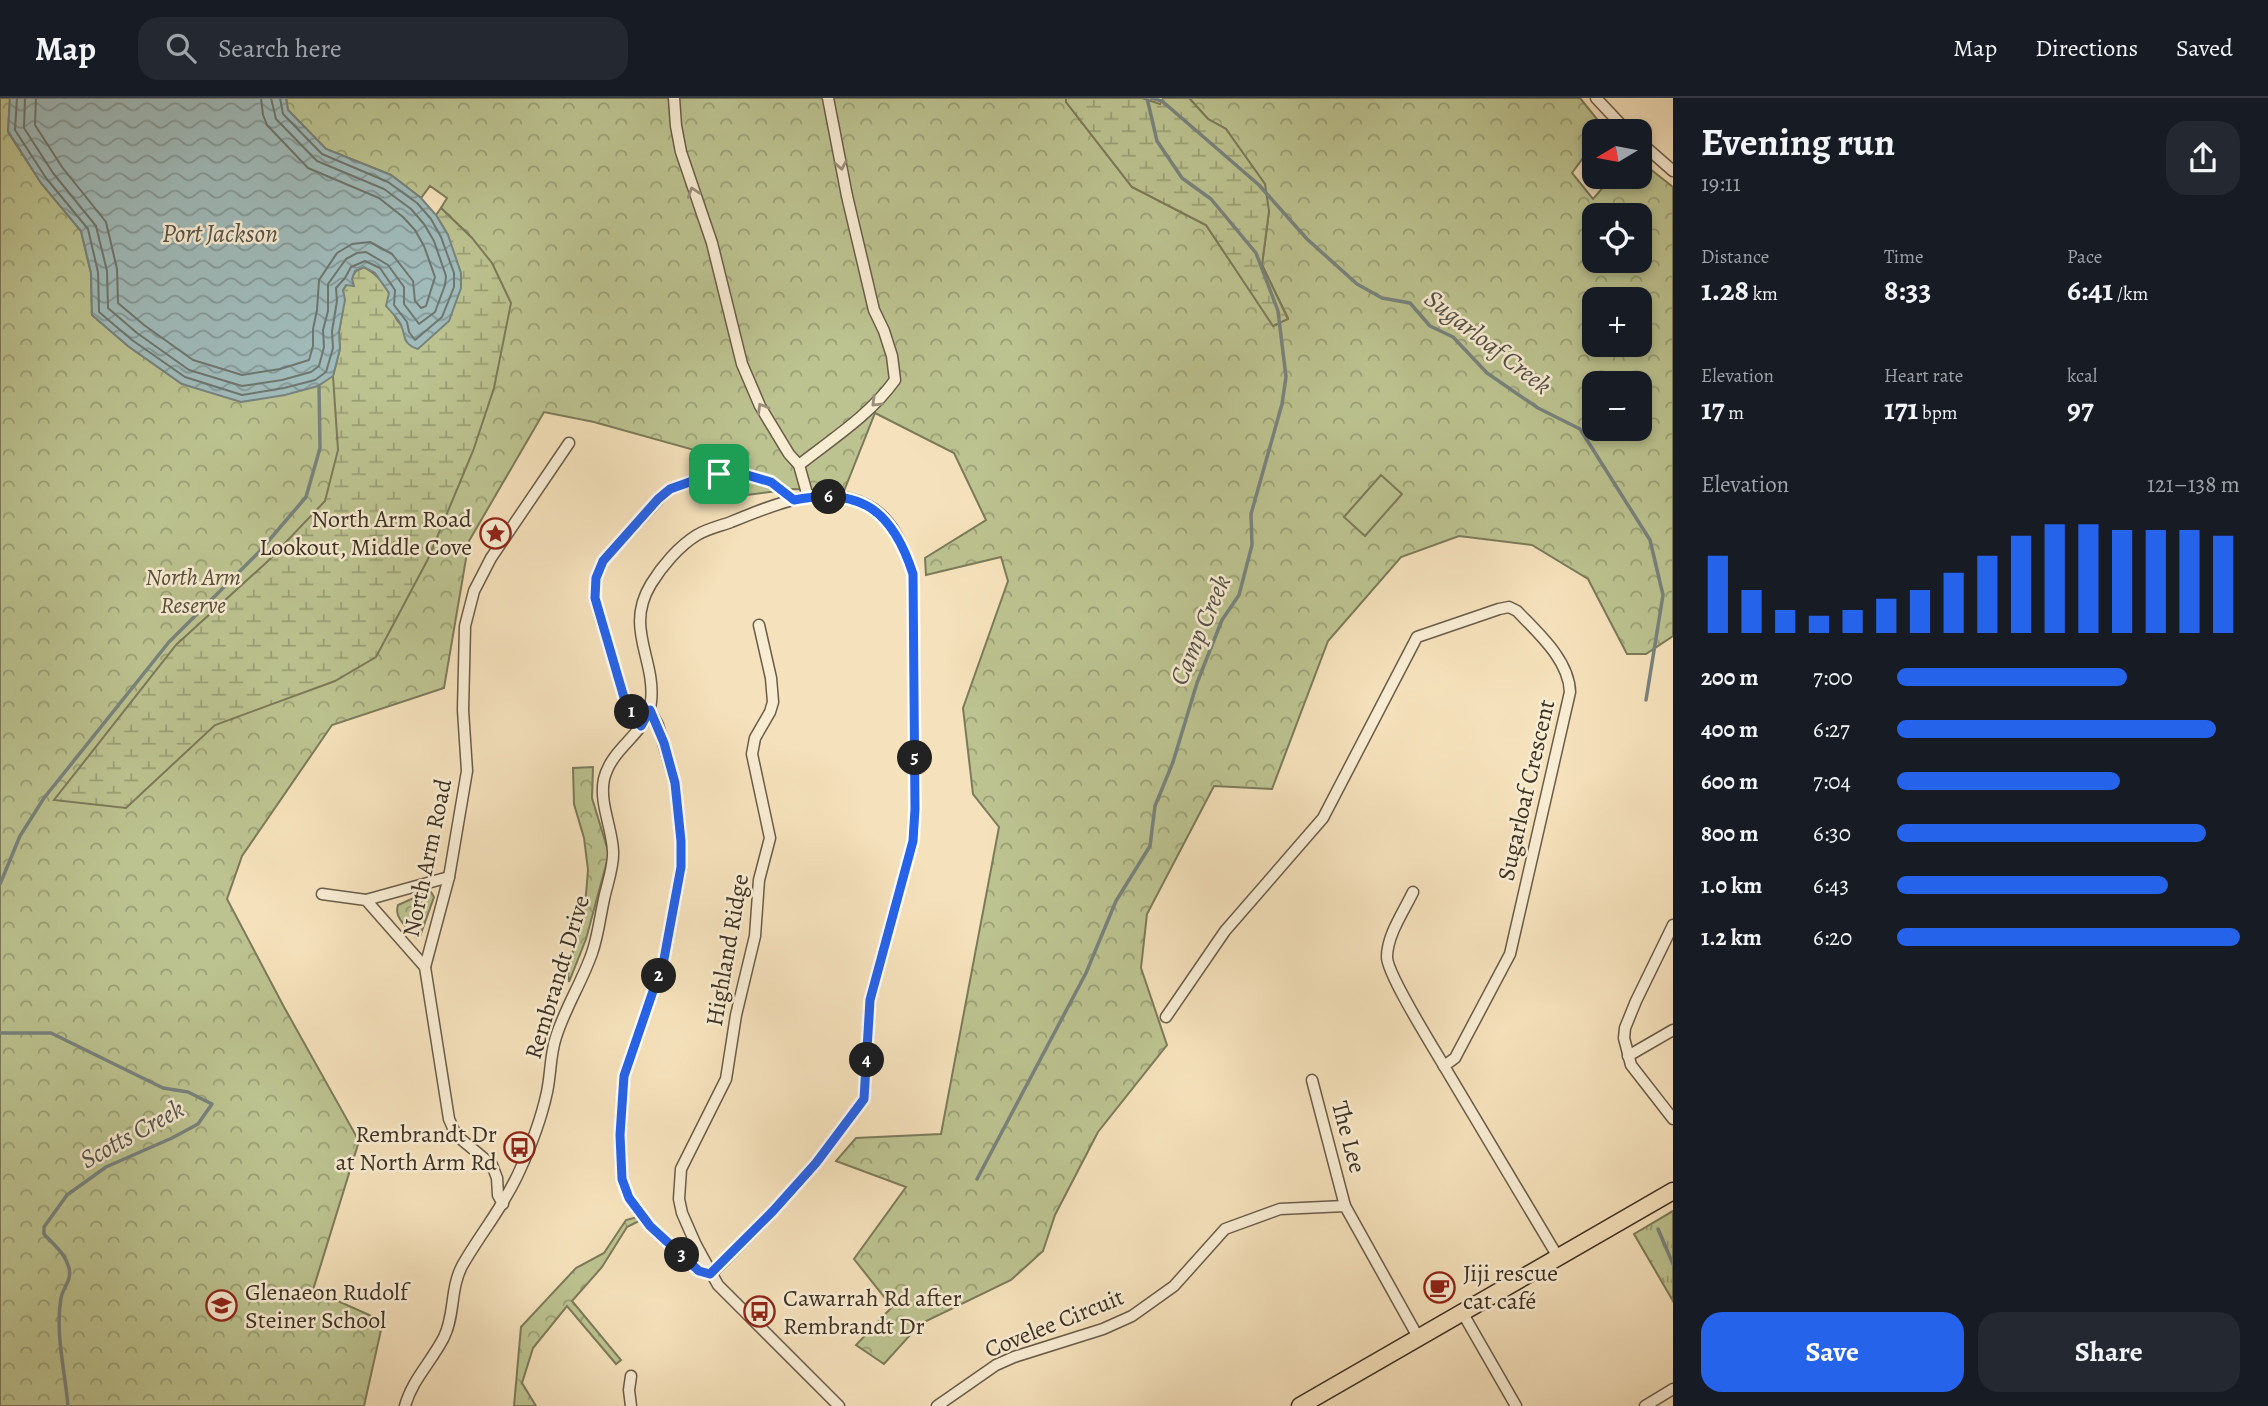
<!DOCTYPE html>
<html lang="en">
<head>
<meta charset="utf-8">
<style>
  body { margin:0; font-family:Alegreya,serif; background:#242831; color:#f1f3f6; height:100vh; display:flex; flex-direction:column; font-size:26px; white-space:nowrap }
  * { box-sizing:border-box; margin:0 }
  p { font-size:23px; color:#9ea1a6 }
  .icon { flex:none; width:38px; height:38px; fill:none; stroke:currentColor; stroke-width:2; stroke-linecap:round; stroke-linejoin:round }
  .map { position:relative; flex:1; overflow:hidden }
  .side { display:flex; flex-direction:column; background:#171b24; width:595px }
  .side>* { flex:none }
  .needle { width:46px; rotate:260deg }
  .tools { position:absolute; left:1582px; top:21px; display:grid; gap:14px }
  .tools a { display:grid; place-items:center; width:70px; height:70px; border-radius:14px; background:#171b24; box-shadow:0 4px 10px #0003; font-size:35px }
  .pin { position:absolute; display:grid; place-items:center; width:60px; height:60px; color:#fff; margin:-30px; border-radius:14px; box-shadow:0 4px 10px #0006 }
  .km { position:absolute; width:35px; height:35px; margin:-18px; border-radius:50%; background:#222; color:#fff; font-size:19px; line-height:35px; text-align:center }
  .round { display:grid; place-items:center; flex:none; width:74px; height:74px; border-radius:21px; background:#242831 }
  .headline { display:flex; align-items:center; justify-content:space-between; height:119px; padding:0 28px }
  h1 { font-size:38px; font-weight:700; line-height:52px }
  .stats { display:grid; grid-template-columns:repeat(3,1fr); gap:10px; height:119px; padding:7px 28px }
  .stats div { display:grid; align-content:center }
  .stats b { font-size:30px; font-weight:700 }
  .stats small { font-size:19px; font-weight:400 }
  .stats p { font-size:19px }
  .chart { height:196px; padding:14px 28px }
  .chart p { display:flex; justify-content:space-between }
  .chart svg { width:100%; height:126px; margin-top:7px; stroke:#2563eb; stroke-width:6 }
  .primary-button { display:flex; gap:14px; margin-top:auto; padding:14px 28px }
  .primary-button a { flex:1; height:80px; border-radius:21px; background:#2563eb; color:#fff; font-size:28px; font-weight:700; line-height:80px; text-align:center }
  .primary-button a+a { background:#242831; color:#f1f3f6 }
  ul { padding:0 28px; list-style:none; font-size:23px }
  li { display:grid; grid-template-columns:112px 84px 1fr; align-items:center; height:52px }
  li i { height:18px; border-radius:9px; background:#2563eb }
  header { display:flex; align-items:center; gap:42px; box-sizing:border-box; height:98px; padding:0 35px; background:#171b24; border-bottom:2px solid #363941 }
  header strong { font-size:33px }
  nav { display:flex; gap:38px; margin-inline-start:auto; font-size:24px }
  .search { width:490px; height:63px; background:#242831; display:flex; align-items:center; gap:18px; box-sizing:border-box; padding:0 24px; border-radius:21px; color:#9ea1a6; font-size:26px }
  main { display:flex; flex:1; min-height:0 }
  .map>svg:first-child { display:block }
  .grass { fill:url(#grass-tufts); stroke:#7c7a5a; stroke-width:2 }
  .forest { fill:url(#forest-crowns); stroke:#7c7a5a; stroke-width:2; fill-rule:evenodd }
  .wetland { fill:url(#wetland-marsh); stroke:#7c7a5a; stroke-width:2 }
  .pitch { fill:#bcc390; stroke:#7c7a5a; stroke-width:2 }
  .water { fill:url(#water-waves); stroke:#78837e; stroke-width:2 }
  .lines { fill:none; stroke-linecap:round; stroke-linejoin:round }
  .shore { stroke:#6e766e; stroke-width:2 }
  .stream { stroke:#78837e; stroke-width:3.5 }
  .minor-casing { stroke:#6a5c49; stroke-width:13 }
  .primary-casing { stroke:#3c3023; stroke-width:19 }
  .minor { stroke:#f8ecd3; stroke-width:10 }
  .primary { stroke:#f5e1bb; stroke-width:16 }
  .oneway { stroke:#9a8e7b }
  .route-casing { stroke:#fff; stroke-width:14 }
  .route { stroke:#2563eb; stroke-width:9 }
  .labels { text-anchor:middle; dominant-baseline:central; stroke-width:5; stroke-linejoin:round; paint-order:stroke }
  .poi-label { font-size:24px; fill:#3c3023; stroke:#f8ecd3; text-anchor:start }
  .park-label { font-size:24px; font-style:italic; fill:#564d39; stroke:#f8ecd3 }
  .street-label { font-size:24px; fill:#3c3023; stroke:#f8ecd3 }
  .water-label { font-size:26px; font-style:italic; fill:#555349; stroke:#f8ecd3 }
</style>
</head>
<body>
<header>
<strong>Map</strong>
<div class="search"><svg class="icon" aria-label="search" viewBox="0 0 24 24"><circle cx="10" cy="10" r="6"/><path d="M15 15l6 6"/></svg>Search here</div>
<nav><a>Map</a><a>Directions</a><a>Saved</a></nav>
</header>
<main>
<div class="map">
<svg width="1673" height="1308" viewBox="0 0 1673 1308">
  <defs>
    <pattern id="grass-tufts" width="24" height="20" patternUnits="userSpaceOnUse" patternTransform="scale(1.75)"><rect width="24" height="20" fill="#bcc390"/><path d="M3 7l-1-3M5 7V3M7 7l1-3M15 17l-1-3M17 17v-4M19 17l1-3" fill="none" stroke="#9a9f75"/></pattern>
    <pattern id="forest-crowns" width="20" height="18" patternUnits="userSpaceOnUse" patternTransform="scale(1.75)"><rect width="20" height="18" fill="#bcc390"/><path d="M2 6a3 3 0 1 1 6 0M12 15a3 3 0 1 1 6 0" fill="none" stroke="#9a9f75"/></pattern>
    <pattern id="wetland-marsh" width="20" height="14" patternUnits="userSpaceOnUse" patternTransform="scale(1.75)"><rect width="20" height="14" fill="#bcc390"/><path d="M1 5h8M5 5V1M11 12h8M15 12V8" fill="none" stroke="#9a9f75"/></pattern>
    <pattern id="water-waves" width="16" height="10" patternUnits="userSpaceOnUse" patternTransform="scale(1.75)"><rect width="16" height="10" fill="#a0bbba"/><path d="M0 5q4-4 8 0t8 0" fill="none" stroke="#849897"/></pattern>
  </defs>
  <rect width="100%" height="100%" fill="#f5e1bb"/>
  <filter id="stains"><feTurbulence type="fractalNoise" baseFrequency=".00286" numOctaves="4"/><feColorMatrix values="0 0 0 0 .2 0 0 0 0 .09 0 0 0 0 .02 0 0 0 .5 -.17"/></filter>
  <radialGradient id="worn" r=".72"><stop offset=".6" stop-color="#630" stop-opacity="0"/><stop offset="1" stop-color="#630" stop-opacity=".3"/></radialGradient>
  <path class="grass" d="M 1673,1113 L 1673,1203 L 1634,1136 Z"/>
  <g class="forest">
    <path d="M 0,0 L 10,0 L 8,34 L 41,85 L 81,133 L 91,175 L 92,217 L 128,248 L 182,286 L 472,140 L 441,110 L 447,100 L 430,88 L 421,100 L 391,77 L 326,51 L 288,12 L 286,0 L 1066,0 L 1066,4 L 1132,89 L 1206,127 L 1274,228 L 1288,220 L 1262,167 L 1269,113 L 1226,31 L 1208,21 L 1189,0 L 1580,0 L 1605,31 L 1603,33 L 1594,33 L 1594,45 L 1572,75 L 1593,101 L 1612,79 L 1640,79 L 1640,63 L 1673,89 L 1673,538 L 1646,556 L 1627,556 L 1588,481 L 1532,447 L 1459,438 L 1401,459 L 1328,543 L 1272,691 L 1214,688 L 1147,816 L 1141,870 L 1167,947 L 1098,1034 L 1055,1117 L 1043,1153 L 1011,1182 L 920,1226 L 884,1266 L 856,1247 L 892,1209 L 854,1161 L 906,1089 L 836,1063 L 856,1040 L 941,1036 L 999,729 L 973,696 L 963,610 L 1008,483 L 1001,459 L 926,477 L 925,460 L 986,422 L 954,355 L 875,315 L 844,393 L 793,391 L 732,399 L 698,353 L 594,324 L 544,314 L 469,443 L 444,590 L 332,627 L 242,758 L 227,801 L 284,909 L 359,1043 L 313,1192 L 383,1223 L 364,1308 L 0,1308 ZM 1594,117 L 1640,117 L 1640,163 L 1594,163 ZM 1594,201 L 1640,201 L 1640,247 L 1594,247 ZM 1594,285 L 1640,285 L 1640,331 L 1594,331 Z"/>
    <path d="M 593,669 L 592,700 L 609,756 L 586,841 L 569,884 L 568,874 L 586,796 L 588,772 L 584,740 L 574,706 L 573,670 Z"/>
    <path d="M 427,794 L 431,794 L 434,799 L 420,838 L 417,840 C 409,831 393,820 398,807 Z"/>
    <path d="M 637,1119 L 641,1122 L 627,1129 L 602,1169 L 572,1203 L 621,1262 L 616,1266 L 567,1208 L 533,1250 L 522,1285 L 536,1308 L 514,1308 L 521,1229 L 576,1170 L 604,1155 L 626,1122 Z"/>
  </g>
  <g class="wetland">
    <path d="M 1066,0 L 1142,0 L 1160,6 L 1163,0 L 1189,0 L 1208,21 L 1226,31 L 1265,86 L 1269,113 L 1262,167 L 1288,221 L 1273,228 L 1206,127 L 1132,89 L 1066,4 Z"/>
    <path d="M 441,110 L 472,140 L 492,165 L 511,205 L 494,290 L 473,353 L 428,461 L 376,559 L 335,583 L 215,627 L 126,710 L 54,702 L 176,547 L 268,463 L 325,403 L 338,352 L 333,278 L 340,251 L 339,234 L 344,202 L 343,192 L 356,173 L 364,169 C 374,175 384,183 389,195 C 396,210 388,213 402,228 L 448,137 L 436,117 Z"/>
  </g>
  <path class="pitch" d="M 1381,377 L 1402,396 L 1365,438 L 1344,419 Z"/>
  <path class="water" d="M 10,0 L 286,0 L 288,12 L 326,51 L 391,77 L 421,100 L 436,117 L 448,137 L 461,175 L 461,190 L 449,223 L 418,251 C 402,246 406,238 401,227 C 399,221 390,213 386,208 L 389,195 L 375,175 L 364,169 L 355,173 L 352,181 L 354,188 L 346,187 L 343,192 L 345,202 L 339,234 L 340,251 L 333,278 L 318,288 L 285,297 L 241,304 L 182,286 L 128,248 L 92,217 L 91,175 L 81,133 L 41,85 L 8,33 Z"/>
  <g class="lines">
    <g class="shore">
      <path d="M 17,0 L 15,32 L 46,80 L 88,131 L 98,174 L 99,214 L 132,242 L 185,279 L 242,297 L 284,290 L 315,282 L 326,274 L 333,250 L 332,233 L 337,203 L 336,190 L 345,180 L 351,169 L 365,163 L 380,170 L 395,192 L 394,207 L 407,224 L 409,234 L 415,242 L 442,219 L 454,189 L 454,175 L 441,139 L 431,121 L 417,105 L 388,84 L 322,56 L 283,16 L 280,0"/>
      <path d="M 25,0 L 24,30 L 53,75 L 96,128 L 107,173 L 108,210 L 137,235 L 189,272 L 242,288 L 282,282 L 311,274 L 319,268 L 324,249 L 323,232 L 328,213 L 328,186 L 346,161 L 357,155 L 366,154 L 388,167 L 404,189 L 404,206 L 419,226 L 435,214 L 445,187 L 446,178 L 434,143 L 424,126 L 411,111 L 384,91 L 317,63 L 276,21 L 271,0"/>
      <path d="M 36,0 L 35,27 L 62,69 L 106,124 L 117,171 L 118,205 L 144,227 L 193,262 L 242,277 L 280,271 L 309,262 L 313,248 L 313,231 L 317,212 L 319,182 L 337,155 L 352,146 L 370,144 L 392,156 L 413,183 L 415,203 L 421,210 L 426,208 L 435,179 L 424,148 L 415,132 L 403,119 L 379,100 L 308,70 L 267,27 L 263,17 L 261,0"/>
    </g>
    <g class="stream">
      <path d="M 1151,0 L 1162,3 L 1259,87 L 1307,141 L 1357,186 L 1382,200 L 1410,205 L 1430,228 L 1453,239 L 1487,275 L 1538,310 L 1580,331 L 1650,442 L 1663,497 L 1646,602"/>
      <path d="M 0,786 L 20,738 L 44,700 L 169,544 L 259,454 L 306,399 L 320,350 L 319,288"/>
      <path d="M 0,935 L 51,935 L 163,990 L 188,994 L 212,1006 L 198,1026 L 172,1040 L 106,1069 L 67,1097 L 44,1129 L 44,1136 C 54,1147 65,1155 69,1170 C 72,1183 63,1189 61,1200 C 55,1235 65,1273 68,1308"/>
      <path d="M 977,1081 L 1086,875 L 1116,803 L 1150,748 L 1155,708 L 1173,664 L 1197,585 L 1222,522 L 1239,497 L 1252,447 L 1251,416 L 1282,306 L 1286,279 L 1278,213 L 1256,155 L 1211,101 L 1182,80 L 1157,43 L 1147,0"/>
      <path d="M 1658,1131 L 1673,1166"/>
    </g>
    <defs>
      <g id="minor">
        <path d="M 674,0 L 676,28 L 681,54 L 712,145 L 742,266 L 760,308 L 789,356 L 799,367 L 808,399"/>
        <path d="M 1596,0 L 1627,33"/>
        <path d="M 1640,44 L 1673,73"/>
        <path d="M 799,367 C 832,341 870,317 895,282 L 892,258 L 884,233 L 874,212 L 847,98 L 828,0"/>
        <path d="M 759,527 L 771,580 L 773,604 L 770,614 L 755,640 L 752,656 L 770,740 L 759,782 L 755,838 L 736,917 L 726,981 L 681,1071 L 679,1101 L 682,1115 L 696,1147 L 718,1187 L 839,1308"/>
        <path d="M 650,612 L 658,627 L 675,685 L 681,743 L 681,770 L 664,861 L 624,978 L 620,1037 L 622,1081 L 629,1100 L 650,1128 L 699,1173 L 711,1176"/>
        <path d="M 641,628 L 625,603 L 595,501 L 596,480 L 603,463 L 658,402 L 670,391 L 698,381 L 733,373 L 771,384 L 794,402"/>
        <path d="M 1413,794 C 1404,813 1387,837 1387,859 C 1387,876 1433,949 1444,968"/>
        <path d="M 322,796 L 366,802 L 425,869"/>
        <path d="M 366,802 L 449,779"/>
        <path d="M 1673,827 L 1636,903 L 1625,930 L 1624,940 L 1631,967 L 1673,1021"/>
        <path d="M 1166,919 L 1225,833 L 1323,720 L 1417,539 L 1499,511 L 1509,509 L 1517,513 C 1538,535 1569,562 1570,594 L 1510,856 L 1455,960 L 1444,968 L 1558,1159"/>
        <path d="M 1628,958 L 1673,932"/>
        <path d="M 1312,982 L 1345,1108"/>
        <path d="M 503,1106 L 498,1097 L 497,1080 L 492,1067 L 456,1037 L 449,1021 L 425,869 L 449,779 L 467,673 L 463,612 L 465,528 L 474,493 L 491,460 L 569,345"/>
        <path d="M 1462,1214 L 1516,1308"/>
        <path d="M 631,1278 L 629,1292 L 631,1308"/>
        <path d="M 405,1308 C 412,1282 432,1263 444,1239 C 455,1217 450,1191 462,1168 C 480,1136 504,1108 519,1074 C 531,1048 541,1022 547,994 C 551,975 550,957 556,939 C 565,910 582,884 592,855 C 598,838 600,819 604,801 C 607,786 614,769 613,753 C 612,730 599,704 604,681 C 612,648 648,635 651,604 C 656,561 624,530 651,486 C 662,468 679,448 697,437 C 707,431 720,428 731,424 C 772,407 824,385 867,407 C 893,420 904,450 913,476 L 915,711 L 913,743 L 870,902 L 864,1001 L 816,1065 L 773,1113 L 711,1176"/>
        <path d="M 937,1308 L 996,1267 L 1014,1259 L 1103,1231 L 1132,1218 L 1174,1188 L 1225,1131 L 1280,1111 L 1345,1108 L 1418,1239"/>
        <path d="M 1645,1308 L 1673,1291"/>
      </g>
      <path id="primary" d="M 1300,1308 L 1673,1093"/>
    </defs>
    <use href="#minor" class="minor-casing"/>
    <use href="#primary" class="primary-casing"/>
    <use href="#minor" class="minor"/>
    <use href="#primary" class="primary"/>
  </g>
  <defs><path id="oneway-chevron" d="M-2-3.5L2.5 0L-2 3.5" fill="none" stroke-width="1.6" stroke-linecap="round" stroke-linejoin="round" transform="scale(1.75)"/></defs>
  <g class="oneway">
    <use href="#oneway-chevron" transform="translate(841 67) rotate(80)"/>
    <use href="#oneway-chevron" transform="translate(693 94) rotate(-109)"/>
    <use href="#oneway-chevron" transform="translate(876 304) rotate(136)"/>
    <use href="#oneway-chevron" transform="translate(762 310) rotate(-120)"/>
  </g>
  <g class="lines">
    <defs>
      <path id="route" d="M 733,373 L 771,384 L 794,402 C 862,388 893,414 913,476 L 915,711 L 913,743 L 870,902 L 864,1001 L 816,1065 L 773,1113 L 710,1176 L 699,1173 L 650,1128 L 629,1100 L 622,1081 L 620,1037 L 624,978 L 664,861 L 681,769 L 681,743 L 675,685 L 664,645 L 650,612 L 641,628 L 625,603 L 595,500 L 596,480 L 603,463 L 658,401 L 670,391 L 698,381 Z"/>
    </defs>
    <use href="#route" class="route-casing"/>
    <use href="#route" class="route"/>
  </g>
  <defs>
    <symbol id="sight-ring" viewBox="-11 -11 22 22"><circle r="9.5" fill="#f8ecd3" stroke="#8f2418" stroke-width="1.5"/><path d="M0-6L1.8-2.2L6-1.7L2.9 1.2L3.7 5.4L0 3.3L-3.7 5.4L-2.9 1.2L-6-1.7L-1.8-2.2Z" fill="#8f2418"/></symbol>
    <symbol id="bus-ring" viewBox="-11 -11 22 22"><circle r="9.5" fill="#f8ecd3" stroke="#8f2418" stroke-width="1.5"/><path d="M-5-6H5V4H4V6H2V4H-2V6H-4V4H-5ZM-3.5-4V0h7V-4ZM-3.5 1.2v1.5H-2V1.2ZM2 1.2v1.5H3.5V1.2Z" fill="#8f2418"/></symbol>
    <symbol id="cafe-ring" viewBox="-11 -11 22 22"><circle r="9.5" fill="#f8ecd3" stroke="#8f2418" stroke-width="1.5"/><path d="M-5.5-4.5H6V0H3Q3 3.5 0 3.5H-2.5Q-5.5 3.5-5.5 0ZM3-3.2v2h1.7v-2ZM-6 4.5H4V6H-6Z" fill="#8f2418"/></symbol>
    <symbol id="school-ring" viewBox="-11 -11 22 22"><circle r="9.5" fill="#f8ecd3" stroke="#8f2418" stroke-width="1.5"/><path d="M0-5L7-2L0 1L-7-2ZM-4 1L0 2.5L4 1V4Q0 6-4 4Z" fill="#8f2418"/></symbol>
  </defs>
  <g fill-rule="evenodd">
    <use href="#sight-ring" x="478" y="418" width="35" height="35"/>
    <use href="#bus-ring" x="502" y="1032" width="35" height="35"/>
    <use href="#cafe-ring" x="1422" y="1172" width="35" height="35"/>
    <use href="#school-ring" x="204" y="1190" width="35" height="35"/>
    <use href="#bus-ring" x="742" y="1196" width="35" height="35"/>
  </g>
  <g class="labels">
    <g class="poi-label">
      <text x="472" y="421" text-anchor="end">North Arm Road<tspan x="472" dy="28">Lookout, Middle Cove</tspan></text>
      <text x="497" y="1036" text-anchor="end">Rembrandt Dr<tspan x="497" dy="28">at North Arm Rd</tspan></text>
      <text x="1463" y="1175">Jiji rescue<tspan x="1463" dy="28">cat café</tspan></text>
      <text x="245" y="1194">Glenaeon Rudolf<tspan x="245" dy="28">Steiner School</tspan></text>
      <text x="783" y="1200">Cawarrah Rd after<tspan x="783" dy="28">Rembrandt Dr</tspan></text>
    </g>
    <g class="park-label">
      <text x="193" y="479">North Arm<tspan x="193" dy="28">Reserve</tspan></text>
    </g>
    <g class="street-label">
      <text transform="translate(1526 692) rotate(-77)">Sugarloaf Crescent</text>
      <text transform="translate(427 760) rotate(-78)">North Arm Road</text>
      <text transform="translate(727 852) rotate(-80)">Highland Ridge</text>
      <text transform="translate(557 879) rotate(-73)">Rembrandt Drive</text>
      <text transform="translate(1349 1039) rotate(75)">The Lee</text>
      <text transform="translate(1054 1225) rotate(-22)">Covelee Circuit</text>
    </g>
    <g class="water-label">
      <text x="220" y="135">Port Jackson</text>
      <text transform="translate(1488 244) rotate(38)">Sugarloaf Creek</text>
      <text transform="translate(1200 532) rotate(-67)">Camp Creek</text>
      <text transform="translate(132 1036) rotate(-29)">Scotts Creek</text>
    </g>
  </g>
  <rect width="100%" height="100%" filter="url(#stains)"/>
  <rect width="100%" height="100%" fill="url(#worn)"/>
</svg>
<div class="tools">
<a><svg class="needle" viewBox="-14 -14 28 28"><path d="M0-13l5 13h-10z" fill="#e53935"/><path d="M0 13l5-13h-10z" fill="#9ea1a6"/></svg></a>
<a><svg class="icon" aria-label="locate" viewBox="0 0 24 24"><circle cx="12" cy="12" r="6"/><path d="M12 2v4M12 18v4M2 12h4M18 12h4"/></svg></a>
<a>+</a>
<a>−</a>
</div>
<div class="pin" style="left:719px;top:376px;background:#1e9e55"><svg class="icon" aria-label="arrive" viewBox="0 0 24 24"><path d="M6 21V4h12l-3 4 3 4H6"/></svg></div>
<b class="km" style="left:632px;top:614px">1</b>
<b class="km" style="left:659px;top:878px">2</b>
<b class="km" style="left:682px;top:1157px">3</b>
<b class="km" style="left:867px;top:962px">4</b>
<b class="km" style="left:915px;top:660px">5</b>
<b class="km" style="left:829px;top:399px">6</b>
</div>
<section class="side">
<div class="headline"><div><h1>Evening run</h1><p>19:11</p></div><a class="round"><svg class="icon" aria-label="share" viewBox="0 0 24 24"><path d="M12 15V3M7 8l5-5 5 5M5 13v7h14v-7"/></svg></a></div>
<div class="stats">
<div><p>Distance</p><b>1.28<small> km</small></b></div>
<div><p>Time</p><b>8:33</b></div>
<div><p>Pace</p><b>6:41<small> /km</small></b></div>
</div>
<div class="stats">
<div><p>Elevation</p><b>17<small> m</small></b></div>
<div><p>Heart rate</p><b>171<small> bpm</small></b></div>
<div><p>kcal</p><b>97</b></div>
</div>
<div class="chart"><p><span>Elevation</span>121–138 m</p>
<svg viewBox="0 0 160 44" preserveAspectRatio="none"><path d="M5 44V17M15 44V29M25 44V36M35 44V38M45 44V36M55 44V32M65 44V29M75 44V23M85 44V17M95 44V10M105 44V6M115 44V6M125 44V8M135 44V8M145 44V8M155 44V10"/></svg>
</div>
<ul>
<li><b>200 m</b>7:00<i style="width:67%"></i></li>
<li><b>400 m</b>6:27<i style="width:93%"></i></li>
<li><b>600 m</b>7:04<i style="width:65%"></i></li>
<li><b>800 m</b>6:30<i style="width:90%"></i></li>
<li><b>1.0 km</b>6:43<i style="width:79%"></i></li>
<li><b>1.2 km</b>6:20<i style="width:100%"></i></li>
</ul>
<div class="primary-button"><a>Save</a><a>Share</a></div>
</section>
</main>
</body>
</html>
